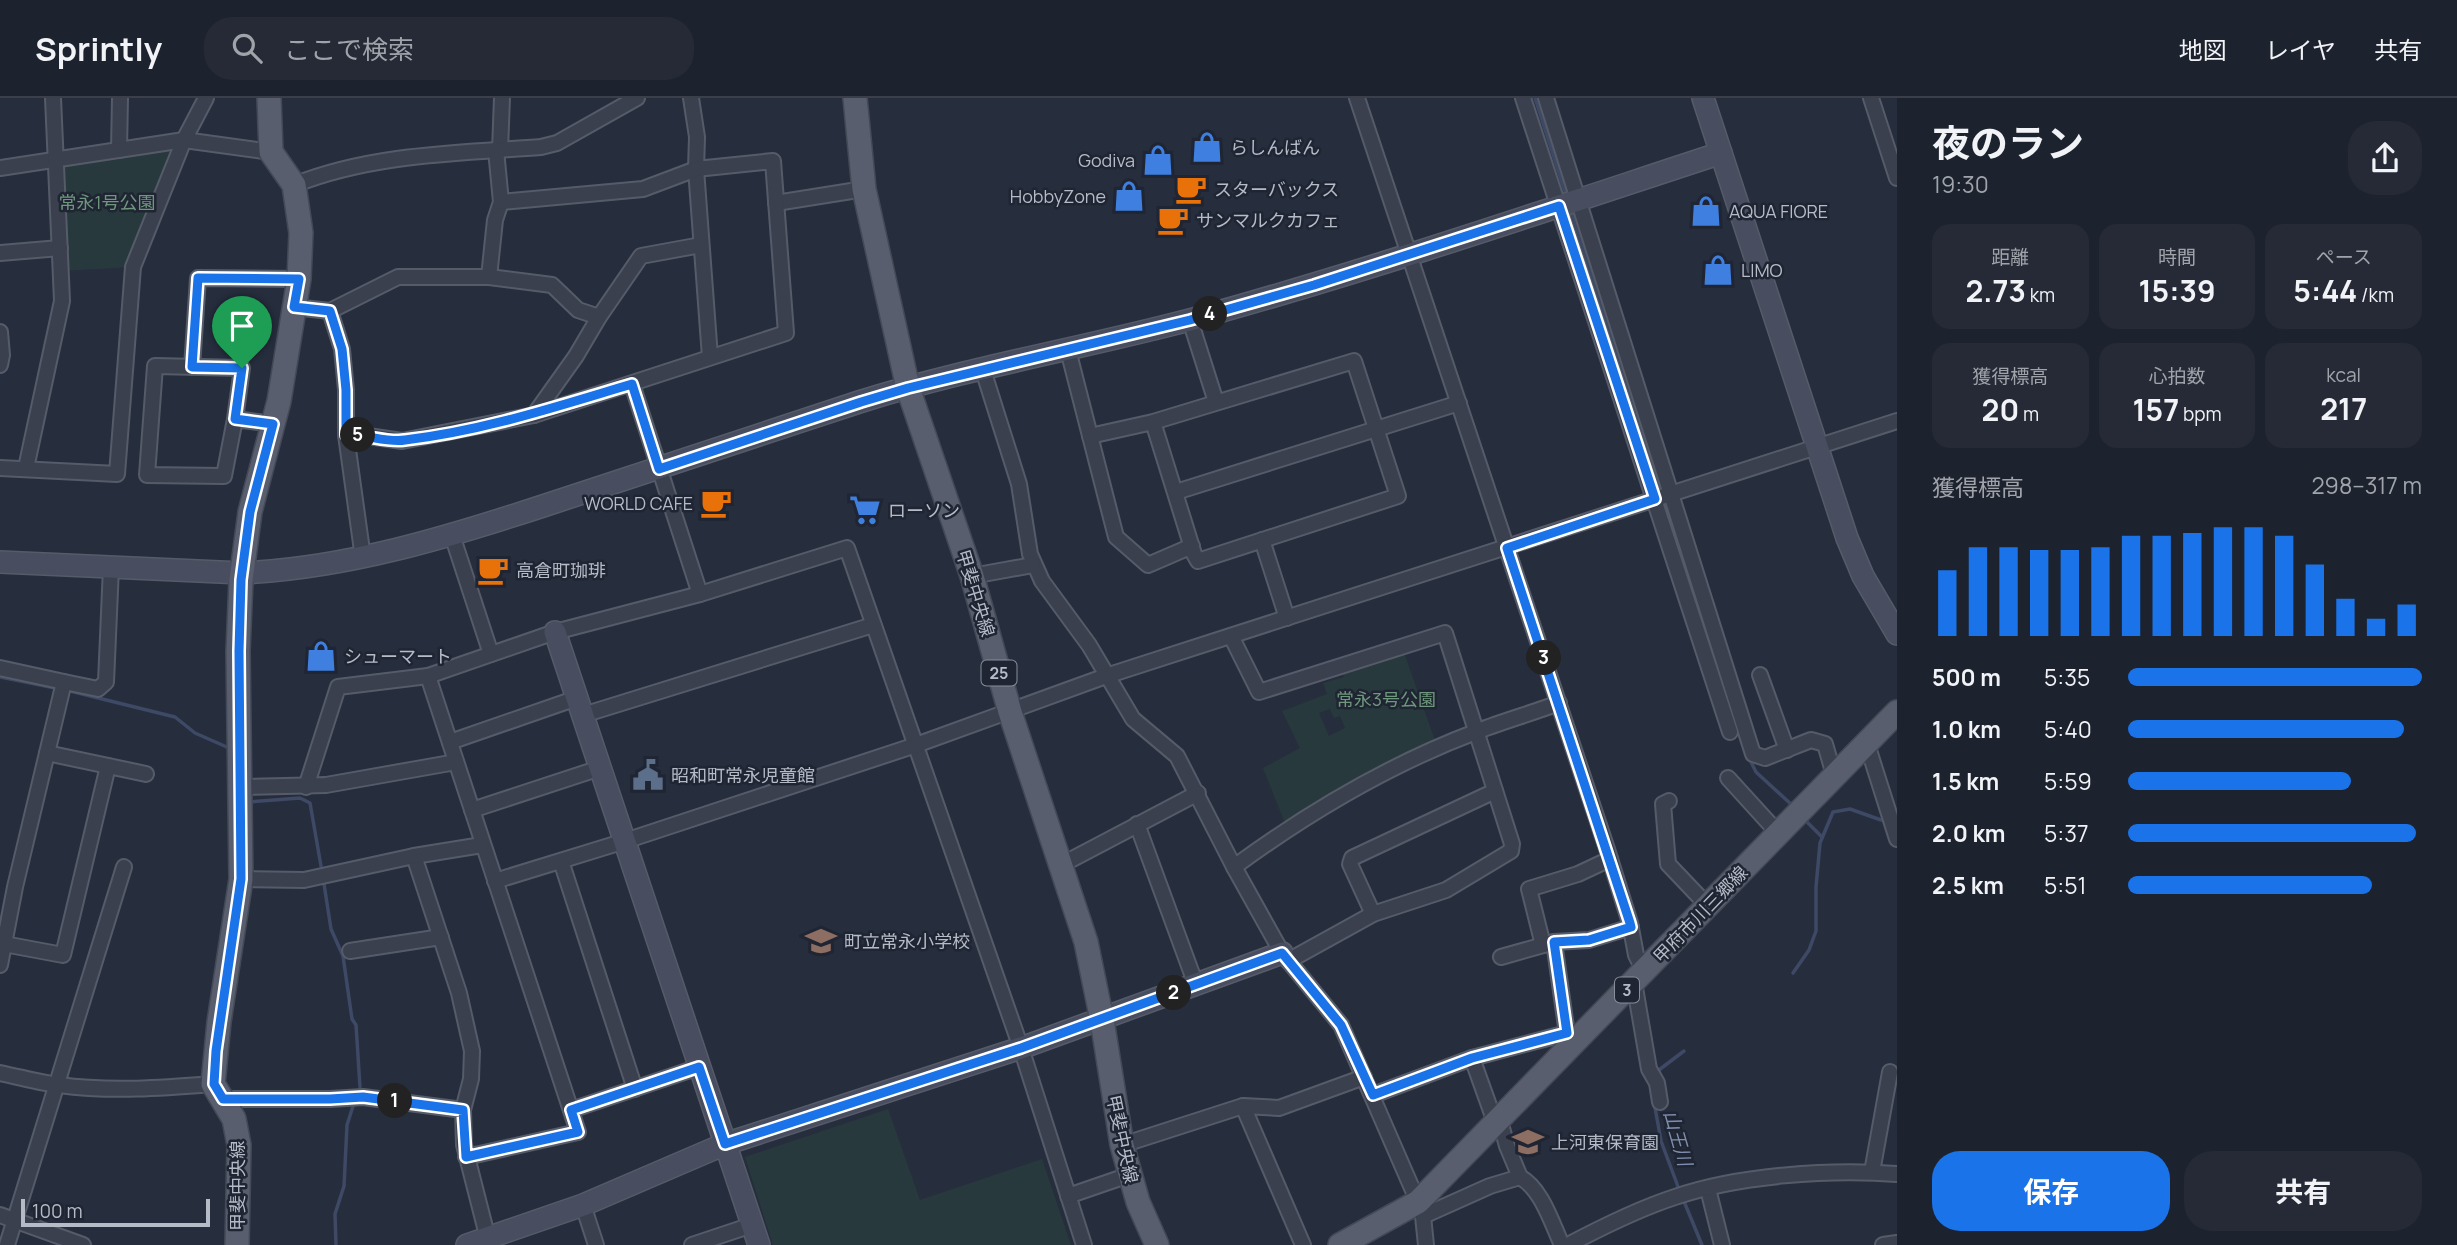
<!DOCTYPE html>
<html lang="ja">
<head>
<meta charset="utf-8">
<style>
  body { margin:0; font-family:Manrope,"Noto Sans JP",sans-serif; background:#252a36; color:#f1f3f6; height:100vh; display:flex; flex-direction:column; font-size:26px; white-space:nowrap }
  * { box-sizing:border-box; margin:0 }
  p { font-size:23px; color:#a0a4aa }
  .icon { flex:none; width:38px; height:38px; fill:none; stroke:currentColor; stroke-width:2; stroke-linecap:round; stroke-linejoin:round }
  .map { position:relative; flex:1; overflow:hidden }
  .side { display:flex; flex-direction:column; background:#1c222e; width:560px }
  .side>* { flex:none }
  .scale { position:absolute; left:21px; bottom:18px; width:189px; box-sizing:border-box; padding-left:7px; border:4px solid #b6bbc8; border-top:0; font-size:19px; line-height:24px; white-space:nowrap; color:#b6bbc8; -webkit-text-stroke:5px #1f2532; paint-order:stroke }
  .pin { position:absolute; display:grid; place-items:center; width:60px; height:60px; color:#fff; margin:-72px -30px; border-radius:50% 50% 50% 0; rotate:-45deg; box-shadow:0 0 7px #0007 }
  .pin .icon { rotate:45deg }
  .km { position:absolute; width:35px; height:35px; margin:-18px; border-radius:50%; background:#222; color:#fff; font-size:19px; line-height:35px; text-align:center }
  .round { display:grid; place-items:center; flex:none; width:74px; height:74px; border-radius:28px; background:#252a36 }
  .headline { display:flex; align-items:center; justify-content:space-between; height:119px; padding:0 35px }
  h1 { font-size:38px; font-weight:700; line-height:52px }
  .figures { display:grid; grid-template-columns:repeat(3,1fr); gap:10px; height:119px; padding:7px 35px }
  .figures div { display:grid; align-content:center; border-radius:18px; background:#252a36; text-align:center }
  .figures b { font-size:30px; font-weight:700 }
  .figures small { font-size:19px; font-weight:400 }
  .figures p { font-size:19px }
  .chart { height:196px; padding:14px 35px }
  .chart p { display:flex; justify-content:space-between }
  .chart svg { width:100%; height:126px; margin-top:7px; stroke:#1a73e8; stroke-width:6 }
  .cta { display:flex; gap:14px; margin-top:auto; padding:14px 35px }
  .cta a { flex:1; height:80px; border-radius:28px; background:#1a73e8; color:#fff; font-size:28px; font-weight:700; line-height:80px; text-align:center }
  .cta a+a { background:#252a36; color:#f1f3f6 }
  ul { padding:0 35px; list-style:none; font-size:23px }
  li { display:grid; grid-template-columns:112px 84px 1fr; align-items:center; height:52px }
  li i { height:18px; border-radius:9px; background:#1a73e8 }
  header { display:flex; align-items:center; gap:42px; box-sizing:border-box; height:98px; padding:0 35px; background:#1c222e; border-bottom:2px solid #3a3f4a }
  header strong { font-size:33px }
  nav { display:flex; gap:38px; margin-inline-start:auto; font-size:24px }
  .search { width:490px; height:63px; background:#252a36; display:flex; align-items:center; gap:18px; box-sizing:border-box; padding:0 24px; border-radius:28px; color:#a0a4aa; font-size:26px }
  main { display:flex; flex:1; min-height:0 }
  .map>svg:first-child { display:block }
  .green { fill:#28393e; fill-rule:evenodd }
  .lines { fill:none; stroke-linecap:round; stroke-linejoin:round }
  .stream { stroke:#3d4965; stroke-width:3.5 }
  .street-casing { stroke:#555b68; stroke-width:18 }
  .secondary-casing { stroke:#555b68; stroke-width:24 }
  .primary-casing { stroke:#434956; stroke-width:26 }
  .street { stroke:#3a404d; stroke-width:14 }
  .secondary { stroke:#484e60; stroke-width:21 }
  .primary { stroke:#585e6d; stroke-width:23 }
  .route-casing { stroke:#fff; stroke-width:14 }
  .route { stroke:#1a73e8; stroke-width:9 }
  .labels { text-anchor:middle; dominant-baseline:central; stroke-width:5; stroke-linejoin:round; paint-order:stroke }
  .shield { fill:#1f2532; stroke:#898e9b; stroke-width:2 }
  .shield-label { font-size:16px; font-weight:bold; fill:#b6bbc8 }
  .poi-label { font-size:18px; fill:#b6bbc8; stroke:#1f2532; text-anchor:start }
  .park-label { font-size:18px; fill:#6f977d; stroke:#1f2532 }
  .street-label { font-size:18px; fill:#b6bbc8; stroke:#1f2532 }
  .water-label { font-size:19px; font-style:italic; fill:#7f8eae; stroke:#1f2532 }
</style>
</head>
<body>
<header>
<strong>Sprintly</strong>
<div class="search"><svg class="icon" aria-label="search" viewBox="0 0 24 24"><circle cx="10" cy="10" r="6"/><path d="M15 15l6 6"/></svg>ここで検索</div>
<nav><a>地図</a><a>レイヤ</a><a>共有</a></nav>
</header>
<main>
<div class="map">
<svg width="1897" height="1147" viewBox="0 0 1897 1147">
  <rect width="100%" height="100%" fill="#262d3d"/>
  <g class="green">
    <path d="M 184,42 L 133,169 L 61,173 L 57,62 Z"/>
    <path d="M 1402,549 L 1438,651 L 1287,730 L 1263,670 L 1300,650 L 1282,613 L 1327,596 L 1323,585 L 1344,579 L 1340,568 ZM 1330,611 L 1334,620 L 1340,618 L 1345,630 L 1329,638 L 1319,615 Z"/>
    <path d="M 888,1011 L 920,1102 L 1042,1061 L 1071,1147 L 773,1147 L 745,1059 Z"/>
  </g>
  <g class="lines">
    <g class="stream">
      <path d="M 1535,0 L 1565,94"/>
      <path d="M 1572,115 L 1660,389"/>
      <path d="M 1667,408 L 1700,510"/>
      <path d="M 0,579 L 55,590"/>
      <path d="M 70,593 L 175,619 L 195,635 L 229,650"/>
      <path d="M 1749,660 L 1756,674 L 1793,708"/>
      <path d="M 249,702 L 249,704 L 300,700 L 310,705 L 321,768"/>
      <path d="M 1806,723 L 1822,739"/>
      <path d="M 324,786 L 331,831 L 343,858 L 352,921 L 356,927 L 360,989"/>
      <path d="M 1793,875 L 1809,852 L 1816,833 L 1816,789 L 1820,745 L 1833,714 L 1850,711 L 1881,722"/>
      <path d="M 1655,975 L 1684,953"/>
      <path d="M 1654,1004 L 1661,1043 L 1680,1094"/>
      <path d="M 1683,1101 L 1702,1147"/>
      <path d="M 336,1147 L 335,1116 L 344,1088 L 347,1027 L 354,1005"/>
    </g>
    <defs>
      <g id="street">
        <path d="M 691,0 L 697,39 L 696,71 L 710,259"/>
        <path d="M 1357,0 L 1607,751 L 1630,825 L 1636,857 L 1644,873"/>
        <path d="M 1523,0 L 1730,634"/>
        <path d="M 1546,0 L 1753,656 L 1765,660 L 1811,642 L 1825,646 L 1834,677"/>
        <path d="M 1871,0 L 1897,80"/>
        <path d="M 119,52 L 120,0"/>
        <path d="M 500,52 L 502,0"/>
        <path d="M 0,70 L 184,42 L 271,54"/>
        <path d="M 294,87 C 371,56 459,55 541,49 L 557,45 L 637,0"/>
        <path d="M 776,105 L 864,91"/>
        <path d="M 0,155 L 60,150"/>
        <path d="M 489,179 L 495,122 L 501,104 L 496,52"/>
        <path d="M 294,209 L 330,213 L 398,179 L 489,179 L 552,187 L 578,212 L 599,219"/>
        <path d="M 330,213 L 342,251 L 346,292 L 346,337"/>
        <path d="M 1190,222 L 1216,304"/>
        <path d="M 0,234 L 2,257 L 0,267"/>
        <path d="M 1068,252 L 1116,439 L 1148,467 L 1192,448"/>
        <path d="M 192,269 L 198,180 L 299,181"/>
        <path d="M 983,272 L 1019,386 L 1030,456 L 1042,483 L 1089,547 L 1133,621 L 1177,658 L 1234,769 L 1282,855 L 1341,927 L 1418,1104 L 1423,1118 L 1426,1147"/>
        <path d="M 632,286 L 700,496"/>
        <path d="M 534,317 L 576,258 L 599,219 L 641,158 L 701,147"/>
        <path d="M 235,321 L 242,270 L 155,268 L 147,377 L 224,378 L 235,321 L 273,326"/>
        <path d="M 1090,338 L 1153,324 L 1354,263 L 1398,398 L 1198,463 L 1194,456 L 1153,324"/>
        <path d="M 0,370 L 117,376 L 133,169 L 184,42 L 206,0"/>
        <path d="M 26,370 L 62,203 L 53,0"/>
        <path d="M 1176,394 L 1459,305"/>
        <path d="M 452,437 L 491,556"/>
        <path d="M 1262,442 L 1287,520"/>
        <path d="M 363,460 L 346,337 L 361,337 L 402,343 L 534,317 L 786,235 L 773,63 L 696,71 L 643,91 L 501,104"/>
        <path d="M 972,478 L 1033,467"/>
        <path d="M 1231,538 L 1259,594 L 1445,535 L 1512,746 L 1511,753 L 1446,792 L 1373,816 L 1288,863"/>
        <path d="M 0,570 L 64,584 L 15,789 L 0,867"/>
        <path d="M 1760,577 L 1787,652"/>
        <path d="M 428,578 L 578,1034 L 466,1059"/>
        <path d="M 64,584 L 98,591 L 106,584 L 111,469"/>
        <path d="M 583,617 L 873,527"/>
        <path d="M 450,644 L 577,600"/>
        <path d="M 1867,646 L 1897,741"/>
        <path d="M 47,655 L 146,676"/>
        <path d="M 1728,680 L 1778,735"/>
        <path d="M 241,689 L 326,687 L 456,664"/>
        <path d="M 306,689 L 338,589 L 428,578 L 555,534 L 700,496 L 847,450 L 1021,950 L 1084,1147"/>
        <path d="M 1669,703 L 1663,706 L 1668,766 L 1708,808"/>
        <path d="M 472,712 L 600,670"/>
        <path d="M 1137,726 L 1196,887"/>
        <path d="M 414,758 L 459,895 L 472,953 L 471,981 L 463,1012 L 464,1047 L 488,1141"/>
        <path d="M 561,763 L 635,991"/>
        <path d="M 1061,767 L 1198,695"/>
        <path d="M 1234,769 C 1309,714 1390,666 1478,633 C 1504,623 1532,615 1559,605"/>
        <path d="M 241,781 L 304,782 L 414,758 L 482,747"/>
        <path d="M 495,783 L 625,743 L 916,647 L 1106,578 L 1897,323"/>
        <path d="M 1373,816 L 1350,766 L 1352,760 L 1495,693"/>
        <path d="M 1554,844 L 1568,943"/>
        <path d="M 4,846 L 63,857 L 108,668"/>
        <path d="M 1543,847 L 1529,791 L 1578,776 L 1610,761"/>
        <path d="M 350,853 L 441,839"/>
        <path d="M 1501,859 L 1554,844 L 1589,842 L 1631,829"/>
        <path d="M 1634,884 L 1649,971 L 1657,985 L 1660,1004"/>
        <path d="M 1472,960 L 1496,1027"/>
        <path d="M 0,975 C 20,979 40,985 59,987 C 111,994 162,990 213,986"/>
        <path d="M 1373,997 L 1472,960 L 1567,935"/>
        <path d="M 223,1001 L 330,1001 L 363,999 L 463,1012"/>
        <path d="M 1243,1008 L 1303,1147"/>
        <path d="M 571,1012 L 699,969"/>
        <path d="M 1500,1023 L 1507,1048 L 1520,1079"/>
        <path d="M 1122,1047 L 1243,1008 L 1279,1010 L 1364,979"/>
        <path d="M 1872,1074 L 1890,974"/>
        <path d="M 1708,1091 L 1722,1147"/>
        <path d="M 1068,1098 L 1129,1077"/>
        <path d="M 583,1107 L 596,1147"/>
        <path d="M 0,1117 L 83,1147"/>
        <path d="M 1423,1118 L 1490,1088 L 1520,1079 C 1542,1091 1552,1126 1562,1147"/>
        <path d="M 7,1147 L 124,769"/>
        <path d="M 692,1147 L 752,1127"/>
        <path d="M 1568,1147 C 1602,1129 1638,1111 1675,1099 C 1739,1077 1830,1071 1897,1076"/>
        <path d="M 1883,1147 L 1897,1145"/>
      </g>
      <g id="secondary">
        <path d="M 1703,0 L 1847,440 L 1863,478 L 1897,536"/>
        <path d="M 0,464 L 242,475 C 347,470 445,440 543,408 C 649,374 754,338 859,304 C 970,269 1085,250 1197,220 C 1374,171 1547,112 1721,55"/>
        <path d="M 555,534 L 759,1147"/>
        <path d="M 467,1147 L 583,1107 L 725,1046 L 1021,950 L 1282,855"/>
      </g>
      <g id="primary">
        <path d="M 855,0 L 864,91 L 908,290 L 972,478 L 1010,614 L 1086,844 L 1102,922 L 1122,1047 L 1138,1104 L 1157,1147"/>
        <path d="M 237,1147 L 239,1047 L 234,1021 L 213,986 L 219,924 L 241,781 L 238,553 L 241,482 L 250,414 L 279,303 L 299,181 L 301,135 L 294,87 L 271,54 L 269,0"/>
        <path d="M 1340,1147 L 1418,1104 L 1897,614"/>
      </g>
    </defs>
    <use href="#street" class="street-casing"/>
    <use href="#secondary" class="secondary-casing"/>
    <use href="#primary" class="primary-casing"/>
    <use href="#street" class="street"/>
    <use href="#secondary" class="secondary"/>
    <use href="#primary" class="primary"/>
  </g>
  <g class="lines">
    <defs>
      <path id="route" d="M 1559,108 L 1655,401 L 1507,450 L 1630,825 L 1631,829 L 1589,842 L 1554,844 L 1567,935 L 1472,960 L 1373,997 L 1341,927 L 1282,855 L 1021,950 L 725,1046 L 699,969 L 571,1012 L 578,1034 L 466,1059 L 463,1012 L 363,999 L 330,1001 L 223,1001 L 214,986 L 216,953 L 241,781 L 239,553 L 241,482 L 250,414 L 273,326 L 235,321 L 242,270 L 192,269 L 198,180 L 299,181 L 294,209 L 330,213 L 342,251 L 346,292 L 346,337 C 366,336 387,345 405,342 C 483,333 558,308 632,286 L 659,371 L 861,304 L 908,290 L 1190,222 L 1314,187 Z"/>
    </defs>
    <use href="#route" class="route-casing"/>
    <use href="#route" class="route"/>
  </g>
  <defs>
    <symbol id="shop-bare" viewBox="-9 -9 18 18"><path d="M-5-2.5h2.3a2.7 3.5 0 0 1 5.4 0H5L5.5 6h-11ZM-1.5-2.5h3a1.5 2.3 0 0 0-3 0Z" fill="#3f7fe0" stroke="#1f2532" stroke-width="2.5" paint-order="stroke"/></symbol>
    <symbol id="cafe-bare" viewBox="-9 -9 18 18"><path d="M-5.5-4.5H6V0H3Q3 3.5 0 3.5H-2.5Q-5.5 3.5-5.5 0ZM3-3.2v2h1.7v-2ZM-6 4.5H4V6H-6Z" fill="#e8710a" stroke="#1f2532" stroke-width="2.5" paint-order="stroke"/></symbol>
    <symbol id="supermarket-bare" viewBox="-9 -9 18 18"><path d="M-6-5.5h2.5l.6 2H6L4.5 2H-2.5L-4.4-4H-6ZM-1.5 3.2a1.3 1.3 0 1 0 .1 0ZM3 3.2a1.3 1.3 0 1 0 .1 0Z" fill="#3f7fe0" stroke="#1f2532" stroke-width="2.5" paint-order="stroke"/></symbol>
    <symbol id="civic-bare" viewBox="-9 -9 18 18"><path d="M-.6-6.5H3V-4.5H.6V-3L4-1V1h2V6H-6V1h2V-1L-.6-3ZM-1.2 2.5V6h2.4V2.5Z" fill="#5c6f8a" stroke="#1f2532" stroke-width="2.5" paint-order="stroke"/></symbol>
    <symbol id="school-bare" viewBox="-9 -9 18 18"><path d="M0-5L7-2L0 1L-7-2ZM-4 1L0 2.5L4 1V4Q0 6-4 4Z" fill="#8d6e63" stroke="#1f2532" stroke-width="2.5" paint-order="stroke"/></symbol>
  </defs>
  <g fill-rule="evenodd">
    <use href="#shop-bare" x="1185" y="27" width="44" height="44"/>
    <use href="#shop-bare" x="1136" y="40" width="44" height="44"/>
    <use href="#cafe-bare" x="1169" y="69" width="44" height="44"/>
    <use href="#shop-bare" x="1107" y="76" width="44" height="44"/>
    <use href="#shop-bare" x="1684" y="91" width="44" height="44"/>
    <use href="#cafe-bare" x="1151" y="100" width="44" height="44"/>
    <use href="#shop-bare" x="1696" y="150" width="44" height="44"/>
    <use href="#cafe-bare" x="694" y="383" width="44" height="44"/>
    <use href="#supermarket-bare" x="843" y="390" width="44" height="44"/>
    <use href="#cafe-bare" x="471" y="450" width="44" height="44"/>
    <use href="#shop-bare" x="299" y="536" width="44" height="44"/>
    <use href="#civic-bare" x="626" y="655" width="44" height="44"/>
    <use href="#school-bare" x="799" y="821" width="44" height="44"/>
    <use href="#school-bare" x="1506" y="1022" width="44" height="44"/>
  </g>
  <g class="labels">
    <g class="shield">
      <rect x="981.5" y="562.5" width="35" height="25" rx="5"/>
      <rect x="1615" y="879.5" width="24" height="25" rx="5"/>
    </g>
    <g class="shield-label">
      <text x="999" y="575">25</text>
      <text x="1627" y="892">3</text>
    </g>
    <g class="poi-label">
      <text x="1230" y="49">らしんばん</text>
      <text x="1135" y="62" text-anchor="end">Godiva</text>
      <text x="1214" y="91">スターバックス</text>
      <text x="1106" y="98" text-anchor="end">HobbyZone</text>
      <text x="1729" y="113">AQUA FIORE</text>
      <text x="1196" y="122">サンマルクカフェ</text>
      <text x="1741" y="172">LIMO</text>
      <text x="693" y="405" text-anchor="end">WORLD CAFE</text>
      <text x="888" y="412">ローソン</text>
      <text x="516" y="472">高倉町珈琲</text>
      <text x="344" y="558">シューマート</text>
      <text x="671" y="677">昭和町常永児童館</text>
      <text x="844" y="843">町立常永小学校</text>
      <text x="1551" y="1044">上河東保育園</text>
    </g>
    <g class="park-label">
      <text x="107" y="104">常永1号公園</text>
      <text x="1386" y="601">常永3号公園</text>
    </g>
    <g class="street-label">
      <text transform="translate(976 495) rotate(73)">甲斐中央線</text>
      <text transform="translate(1700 816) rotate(-46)">甲府市川三郷線</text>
      <text transform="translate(1123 1041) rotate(78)">甲斐中央線</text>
      <text transform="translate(237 1088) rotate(-90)">甲斐中央線</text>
    </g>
    <g class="water-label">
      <text transform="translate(1678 1040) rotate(74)">山王川</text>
    </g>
  </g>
</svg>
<div class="scale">100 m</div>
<div class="pin" style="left:242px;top:270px;background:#1e9e55"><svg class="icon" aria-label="arrive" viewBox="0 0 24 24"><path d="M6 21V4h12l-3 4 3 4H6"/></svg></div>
<b class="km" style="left:395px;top:1003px">1</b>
<b class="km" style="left:1174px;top:895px">2</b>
<b class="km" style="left:1544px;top:560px">3</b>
<b class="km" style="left:1210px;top:216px">4</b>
<b class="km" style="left:358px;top:337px">5</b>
</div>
<section class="side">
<div class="headline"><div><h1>夜のラン</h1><p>19:30</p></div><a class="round"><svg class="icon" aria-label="share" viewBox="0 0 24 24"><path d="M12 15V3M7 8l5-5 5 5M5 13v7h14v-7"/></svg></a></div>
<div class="figures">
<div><p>距離</p><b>2.73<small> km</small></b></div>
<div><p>時間</p><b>15:39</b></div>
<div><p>ペース</p><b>5:44<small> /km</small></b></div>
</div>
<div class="figures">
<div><p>獲得標高</p><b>20<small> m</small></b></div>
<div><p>心拍数</p><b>157<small> bpm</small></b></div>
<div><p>kcal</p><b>217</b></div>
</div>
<div class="chart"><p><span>獲得標高</span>298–317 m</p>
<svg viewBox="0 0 160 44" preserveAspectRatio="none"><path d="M5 44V21M15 44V13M25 44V13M35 44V14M45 44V14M55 44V13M65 44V9M75 44V9M85 44V8M95 44V6M105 44V6M115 44V9M125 44V19M135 44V31M145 44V38M155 44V33"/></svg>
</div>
<ul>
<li><b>500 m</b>5:35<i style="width:100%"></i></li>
<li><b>1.0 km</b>5:40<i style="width:94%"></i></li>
<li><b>1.5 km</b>5:59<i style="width:76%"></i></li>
<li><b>2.0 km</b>5:37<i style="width:98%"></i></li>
<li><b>2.5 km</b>5:51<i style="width:83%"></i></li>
</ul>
<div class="cta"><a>保存</a><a>共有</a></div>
</section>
</main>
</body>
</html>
